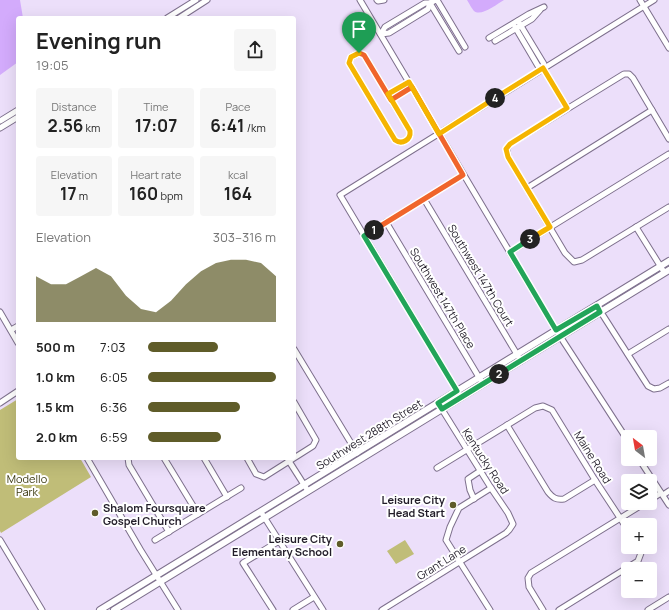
<!DOCTYPE html>
<html lang="en">
<head>
<meta charset="utf-8">
<style>
  body { margin:0; font-family:Manrope,sans-serif; background:#f6f6f6; color:#222; height:100vh; display:flex; flex-direction:column; font-size:15px; white-space:nowrap }
  * { box-sizing:border-box; margin:0 }
  p { font-size:13px; color:#767676 }
  .icon { flex:none; width:22px; height:22px; fill:none; stroke:currentColor; stroke-width:2; stroke-linecap:round; stroke-linejoin:round }
  .map { position:relative; flex:1; overflow:hidden }
  .sheet { position:absolute; left:16px; top:16px; width:280px; height:444px; display:flex; flex-direction:column; background:#fff; border-radius:4px; box-shadow:0 4px 16px #0002 }
  .sheet>* { flex:none }
  .needle { width:26px; rotate:329deg }
  .fabs { position:absolute; left:621px; top:430px; display:grid; gap:8px }
  .fabs a { display:grid; place-items:center; width:36px; height:36px; border-radius:4px; background:#fff; box-shadow:0 4px 16px #0002; font-size:20px }
  .pin { position:absolute; display:grid; place-items:center; width:34px; height:34px; color:#fff; margin:-41px -17px; border-radius:50% 50% 50% 0; rotate:-45deg; box-shadow:0 0 4px #0007 }
  .pin .icon { rotate:45deg }
  .km { position:absolute; width:20px; height:20px; margin:-10px; border-radius:50%; background:#222; color:#fff; font-size:11px; line-height:20px; text-align:center }
  .round { display:grid; place-items:center; flex:none; width:42px; height:42px; border-radius:4px; background:#f6f6f6 }
  .overview { display:flex; align-items:center; justify-content:space-between; height:68px; padding:0 20px }
  h1 { font-size:22px; font-weight:700; line-height:30px }
  .metrics { display:grid; grid-template-columns:repeat(3,1fr); gap:6px; height:68px; padding:4px 20px }
  .metrics div { display:grid; align-content:center; border-radius:4px; background:#f6f6f6; text-align:center }
  .metrics b { font-size:17px; font-weight:700 }
  .metrics small { font-size:11px; font-weight:400 }
  .metrics p { font-size:11px }
  .chart { height:112px; padding:8px 20px }
  .chart p { display:flex; justify-content:space-between }
  .chart svg { width:100%; height:72px; margin-top:4px; fill:#5f5c29; opacity:.7 }
  ul { padding:0 20px; list-style:none; font-size:13px }
  li { display:grid; grid-template-columns:64px 48px 1fr; align-items:center; height:30px }
  li i { height:10px; border-radius:5px; background:#5f5c29 }
  .map>svg:first-child { display:block }
  .green { fill:#c0bd78 }
  .water { fill:#d3abfc }
  .lines { fill:none; stroke-linecap:round; stroke-linejoin:round }
  .minor-casing { stroke:#7e708d; stroke-width:7 }
  .major-casing { stroke:#7e708d; stroke-width:8 }
  .minor { stroke:#fff; stroke-width:5 }
  .major { stroke:#fff; stroke-width:6 }
  .split-1-casing { stroke:#fff; stroke-width:8 }
  .split-2-casing { stroke:#fff; stroke-width:8 }
  .split-3-casing { stroke:#fff; stroke-width:8 }
  .split-4-casing { stroke:#fff; stroke-width:8 }
  .split-5-casing { stroke:#fff; stroke-width:8 }
  .split-1 { stroke:#f0652b; stroke-width:5 }
  .split-2 { stroke:#22a559; stroke-width:5 }
  .split-3 { stroke:#22a559; stroke-width:5 }
  .split-4 { stroke:#f5b400; stroke-width:5 }
  .split-5 { stroke:#f5b400; stroke-width:5 }
  .poi-dot { fill:#5f5c29; stroke:#fff; stroke-width:1.5 }
  .labels { text-anchor:middle; dominant-baseline:central; stroke-width:4; stroke-linejoin:round; paint-order:stroke }
  .street-label { font-size:11px; fill:#221d29; stroke:#fff }
  .park-label { font-size:11px; fill:#39370e; stroke:#fff }
  .poi-label { font-size:11px; font-weight:bold; fill:#221d29; stroke:#fff; text-anchor:end }
</style>
</head>
<body>
<div class="map">
<svg width="669" height="610" viewBox="0 0 669 610">
  <rect width="100%" height="100%" fill="#ecdffa"/>
  <g class="green">
    <path d="M 18,399 L 18,458 L 80,458 L 91,477 L 1,533 L 0,531 L 0,410 Z"/>
    <path d="M 405,540 L 414,554 L 396,564 L 387,551 Z"/>
  </g>
  <g class="water">
    <path d="M 0,0 L 20,0 L 23,18 L 18,18 L 18,62 L 0,75 Z"/>
    <path d="M 467,0 L 504,0 C 497,4 481,17 474,11 C 472,9 469,3 467,0 Z"/>
  </g>
  <g class="lines">
    <defs>
      <g id="minor">
        <path d="M 360,0 L 556,330 L 628,441"/>
        <path d="M 377,0 L 378,1 L 384,0"/>
        <path d="M 437,0 L 465,47"/>
        <path d="M 640,0 L 669,48"/>
        <path d="M 430,3 L 459,51"/>
        <path d="M 167,18 L 196,0"/>
        <path d="M 179,18 L 207,0"/>
        <path d="M 518,21 L 544,64 L 543,68 L 567,108"/>
        <path d="M 515,27 L 538,66 L 543,68"/>
        <path d="M 381,34 L 385,27 L 425,3 L 430,3 L 436,0"/>
        <path d="M 381,34 L 389,33 L 428,9 L 430,3"/>
        <path d="M 489,38 L 529,14 L 544,7"/>
        <path d="M 495,41 L 532,19 L 540,10"/>
        <path d="M 359,53 L 364,55 L 410,131 C 411,140 402,145 395,140 L 349,63 L 351,57 Z"/>
        <path d="M 388,95 L 409,82"/>
        <path d="M 391,100 L 412,87"/>
        <path d="M 0,121 L 18,110"/>
        <path d="M 0,128 L 18,117"/>
        <path d="M 669,139 L 633,78 L 629,74 L 624,74 L 510,144 L 507,149 L 508,157 L 565,253 L 574,262 L 582,260 L 669,207"/>
        <path d="M 527,188 L 652,110"/>
        <path d="M 424,199 L 521,361"/>
        <path d="M 386,222 L 483,384"/>
        <path d="M 636,227 L 664,272"/>
        <path d="M 364,236 L 463,175"/>
        <path d="M 510,252 L 669,154"/>
        <path d="M 597,306 L 648,386 L 654,389 L 660,388 L 669,383"/>
        <path d="M 0,312 L 18,343"/>
        <path d="M 11,330 L 18,326"/>
        <path d="M 294,349 L 357,453"/>
        <path d="M 628,354 L 669,329"/>
        <path d="M 457,391 L 340,195 L 654,0"/>
        <path d="M 0,403 L 18,391"/>
        <path d="M 507,425 L 548,492 C 553,498 556,500 564,499 L 595,480"/>
        <path d="M 87,458 L 140,549 L 178,610"/>
        <path d="M 128,458 L 129,465 L 169,532"/>
        <path d="M 164,458 L 198,514"/>
        <path d="M 204,458 L 227,497"/>
        <path d="M 247,458 L 256,474 L 264,477 L 313,446 L 316,440 L 294,402"/>
        <path d="M 287,458 L 308,491"/>
        <path d="M 639,459 L 669,505"/>
        <path d="M 437,468 L 535,408 L 543,406 L 552,410 L 595,480 L 628,530"/>
        <path d="M 663,495 L 669,491"/>
        <path d="M 474,499 L 470,490 L 468,479 L 480,471"/>
        <path d="M 650,500 L 661,493"/>
        <path d="M 261,512 L 323,610"/>
        <path d="M 0,540 L 42,610"/>
        <path d="M 155,540 L 241,488"/>
        <path d="M 273,610 L 243,563 L 279,541"/>
        <path d="M 293,610 L 314,597"/>
        <path d="M 382,610 L 506,533 L 509,530 L 513,524 L 508,513 L 491,488 L 438,403"/>
        <path d="M 490,610 L 446,540 L 450,527 L 459,508 L 491,488"/>
        <path d="M 543,610 L 529,587 L 528,578 L 531,573 L 645,503"/>
        <path d="M 559,610 L 638,561 L 641,553 L 638,547"/>
        <path d="M 648,610 L 669,597"/>
      </g>
      <g id="major">
        <path d="M 100,610 L 669,261"/>
        <path d="M 114,610 L 669,270"/>
      </g>
    </defs>
    <use href="#minor" class="minor-casing"/>
    <use href="#major" class="major-casing"/>
    <use href="#minor" class="minor"/>
    <use href="#major" class="major"/>
  </g>
  <g class="lines">
    <defs>
      <path id="split-1" d="M 359,53 L 364,55 L 391,100 L 412,87 L 463,175 L 374,230"/>
      <path id="split-2" d="M 374,230 L 364,236 L 457,391 L 438,403 L 442,409 L 499,374"/>
      <path id="split-3" d="M 499,374 L 600,312 L 597,306 L 556,330 L 510,252 L 530,239"/>
      <path id="split-4" d="M 495,98 L 543,68 L 567,108 L 510,144 L 506,149 L 508,157 L 550,227 L 530,239"/>
      <path id="split-5" d="M 359,53 L 351,57 L 349,63 L 395,140 C 402,145 411,140 410,131 L 388,94 L 409,82 L 439,134 L 495,98"/>
    </defs>
    <use href="#split-1" class="split-1-casing"/>
    <use href="#split-2" class="split-2-casing"/>
    <use href="#split-3" class="split-3-casing"/>
    <use href="#split-4" class="split-4-casing"/>
    <use href="#split-5" class="split-5-casing"/>
    <use href="#split-1" class="split-1"/>
    <use href="#split-2" class="split-2"/>
    <use href="#split-3" class="split-3"/>
    <use href="#split-4" class="split-4"/>
    <use href="#split-5" class="split-5"/>
  </g>
  <g class="poi-dot">
    <circle cx="453" cy="505" r="4"/>
    <circle cx="95" cy="513" r="4"/>
    <circle cx="340" cy="544" r="4"/>
  </g>
  <g class="labels">
    <g class="street-label">
      <text transform="translate(481 275) rotate(59)">Southwest 147th Court</text>
      <text transform="translate(443 298) rotate(59)">Southwest 147th Place</text>
      <text transform="translate(369 434) rotate(-32)">Southwest 288th Street</text>
      <text transform="translate(593 457) rotate(58)">Maine Road</text>
      <text transform="translate(486 461) rotate(57)">Kentucky Road</text>
      <text transform="translate(441 562) rotate(-32)">Grant Lane</text>
    </g>
    <g class="park-label">
      <text x="27" y="478">Modello<tspan x="27" dy="13">Park</tspan></text>
    </g>
    <g class="poi-label">
      <text x="445" y="499">Leisure City<tspan x="445" dy="13">Head Start</tspan></text>
      <text x="103" y="507" text-anchor="start">Shalom Foursquare<tspan x="103" dy="13">Gospel Church</tspan></text>
      <text x="332" y="538">Leisure City<tspan x="332" dy="13">Elementary School</tspan></text>
    </g>
  </g>
</svg>
<div class="fabs">
<a><svg class="needle" viewBox="-14 -14 28 28"><path d="M0-13l5 13h-10z" fill="#e53935"/><path d="M0 13l5-13h-10z" fill="#767676"/></svg></a>
<a><svg class="icon" aria-label="layers" viewBox="0 0 24 24"><path d="M12 4l9 5-9 5-9-5zM3 14l9 5 9-5"/></svg></a>
<a>+</a>
<a>−</a>
</div>
<div class="pin" style="left:359px;top:53px;background:#1e9e55"><svg class="icon" aria-label="arrive" viewBox="0 0 24 24"><path d="M6 21V4h12l-3 4 3 4H6"/></svg></div>
<b class="km" style="left:374px;top:230px">1</b>
<b class="km" style="left:499px;top:374px">2</b>
<b class="km" style="left:530px;top:239px">3</b>
<b class="km" style="left:495px;top:98px">4</b>
<section class="sheet">
<div class="overview"><div><h1>Evening run</h1><p>19:05</p></div><a class="round"><svg class="icon" aria-label="share" viewBox="0 0 24 24"><path d="M12 15V3M7 8l5-5 5 5M5 13v7h14v-7"/></svg></a></div>
<div class="metrics">
<div><p>Distance</p><b>2.56<small> km</small></b></div>
<div><p>Time</p><b>17:07</b></div>
<div><p>Pace</p><b>6:41<small> /km</small></b></div>
</div>
<div class="metrics">
<div><p>Elevation</p><b>17<small> m</small></b></div>
<div><p>Heart rate</p><b>160<small> bpm</small></b></div>
<div><p>kcal</p><b>164</b></div>
</div>
<div class="chart"><p><span>Elevation</span>303–316 m</p>
<svg viewBox="0 0 160 44" preserveAspectRatio="none"><path d="M0 44V16L10 21L20 21L30 16L40 11L50 16L60 28L70 36L80 38L90 31L100 21L110 13L120 8L130 6L140 6L150 8L160 16V44z"/></svg>
</div>
<ul>
<li><b>500 m</b>7:03<i style="width:55%"></i></li>
<li><b>1.0 km</b>6:05<i style="width:100%"></i></li>
<li><b>1.5 km</b>6:36<i style="width:72%"></i></li>
<li><b>2.0 km</b>6:59<i style="width:57%"></i></li>
</ul>
</section>
</div>
</body>
</html>
